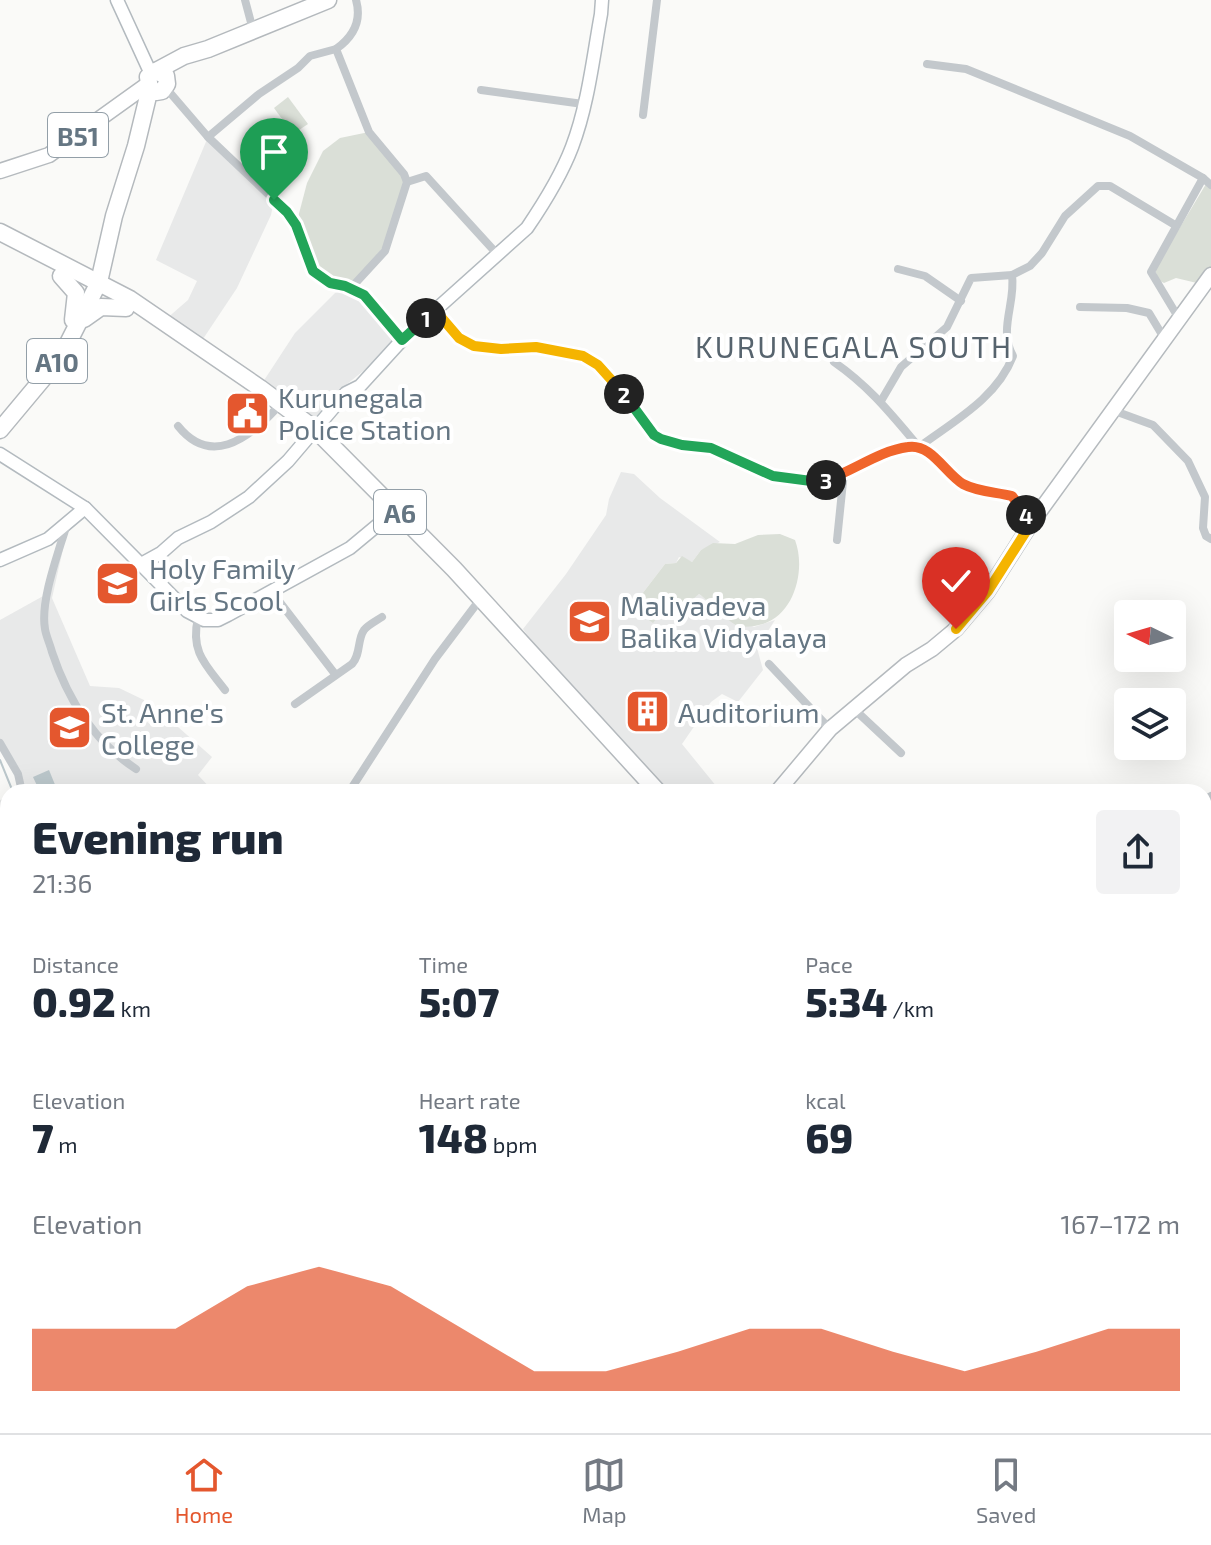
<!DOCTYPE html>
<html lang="en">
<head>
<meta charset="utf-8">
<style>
  body { margin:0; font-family:"Exo 2",sans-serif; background:#f2f2f3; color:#1f2937; height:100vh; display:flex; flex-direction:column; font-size:30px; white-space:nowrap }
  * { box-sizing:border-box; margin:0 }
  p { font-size:26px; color:#747a83 }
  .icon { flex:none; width:44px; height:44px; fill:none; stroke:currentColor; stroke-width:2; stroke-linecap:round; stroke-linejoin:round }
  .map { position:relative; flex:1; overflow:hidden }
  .details { position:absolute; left:0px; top:784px; width:1212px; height:650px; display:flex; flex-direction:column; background:#fff; border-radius:24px 24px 0 0; box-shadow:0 8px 32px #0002 }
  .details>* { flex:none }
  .needle { width:52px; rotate:275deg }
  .controls { position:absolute; left:1114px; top:600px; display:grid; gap:16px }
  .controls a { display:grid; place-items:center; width:72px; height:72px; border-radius:8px; background:#fff; box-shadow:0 8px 32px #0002; font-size:40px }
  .pin { position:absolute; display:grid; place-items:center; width:68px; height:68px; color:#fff; margin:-82px -34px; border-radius:50% 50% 50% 0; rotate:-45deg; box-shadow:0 0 8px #0007 }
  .pin .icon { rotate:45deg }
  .km { position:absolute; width:40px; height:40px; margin:-20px; border-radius:50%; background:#222; color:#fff; font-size:22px; line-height:40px; text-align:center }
  .round { display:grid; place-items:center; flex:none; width:84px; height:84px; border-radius:8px; background:#f2f2f3 }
  .headline { display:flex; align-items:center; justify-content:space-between; height:136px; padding:0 32px }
  h1 { font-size:44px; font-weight:800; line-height:60px }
  .stats { display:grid; grid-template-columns:repeat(3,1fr); gap:12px; height:136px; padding:8px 32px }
  .stats div { display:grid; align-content:center }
  .stats b { font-size:40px; font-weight:800 }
  .stats small { font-size:22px; font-weight:400 }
  .stats p { font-size:22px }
  .chart { height:224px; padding:16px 32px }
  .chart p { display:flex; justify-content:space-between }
  .chart svg { width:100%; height:144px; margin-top:8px; fill:#e4572e; opacity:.7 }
  .dock { display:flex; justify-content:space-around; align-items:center; height:112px; border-top:2px solid #e0e1e3; background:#fff; font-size:22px; color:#747a83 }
  .dock a { display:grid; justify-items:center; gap:4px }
  .dock .active { color:#e4572e }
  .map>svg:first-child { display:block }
  .built { fill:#e8e9e9 }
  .green { fill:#dadfd7 }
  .water { fill:#bbc7cb }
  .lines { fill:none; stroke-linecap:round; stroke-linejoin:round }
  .stream { stroke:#bbc7cb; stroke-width:2 }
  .canal { stroke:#bbc7cb; stroke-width:8 }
  .secondary-casing { stroke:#b3babf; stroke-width:15 }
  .primary-casing { stroke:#b5babe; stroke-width:17 }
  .highway-casing { stroke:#b4b9bd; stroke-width:19 }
  .street { stroke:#c3c8cc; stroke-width:8 }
  .secondary { stroke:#fff; stroke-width:12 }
  .primary { stroke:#fff; stroke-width:14 }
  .highway { stroke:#fff; stroke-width:16 }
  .split-1-casing { stroke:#fff; stroke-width:16 }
  .split-2-casing { stroke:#fff; stroke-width:16 }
  .split-3-casing { stroke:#fff; stroke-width:16 }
  .split-4-casing { stroke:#fff; stroke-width:16 }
  .split-5-casing { stroke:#fff; stroke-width:16 }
  .split-1 { stroke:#22a559; stroke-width:10 }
  .split-2 { stroke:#f5b400; stroke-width:10 }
  .split-3 { stroke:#22a559; stroke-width:10 }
  .split-4 { stroke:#f0652b; stroke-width:10 }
  .split-5 { stroke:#f5b400; stroke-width:10 }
  .labels { text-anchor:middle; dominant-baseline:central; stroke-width:8; stroke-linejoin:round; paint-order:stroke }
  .shield { fill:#fff; stroke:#939fa8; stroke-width:2 }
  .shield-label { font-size:26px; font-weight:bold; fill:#657683 }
  .poi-label { font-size:28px; fill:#657683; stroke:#fff; text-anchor:start }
  .neighbourhood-label { font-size:30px; letter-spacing:2px; fill:#57646e; stroke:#fff }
</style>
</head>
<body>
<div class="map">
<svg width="1211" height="1433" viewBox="0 0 1211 1433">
  <rect width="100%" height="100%" fill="#fafaf8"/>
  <g class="built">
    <path d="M 208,137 L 274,200 L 271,215 L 237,288 L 201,342 L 165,320 L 188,300 L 197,281 L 156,260 Z"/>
    <path d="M 351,288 L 364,295 L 402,340 L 347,384 L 313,423 L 261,385 L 295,333 L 335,293 Z"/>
    <path d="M 621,472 L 634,474 L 660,498 L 720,542 L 701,550 L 692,562 L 679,557 L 676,563 L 665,564 L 642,594 L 679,606 L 699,594 L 718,609 L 754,627 L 775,620 L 757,648 L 763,670 L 738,702 L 722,694 L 711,702 L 682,744 L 721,792 L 667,792 L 545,660 L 523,629 L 566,574 L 606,515 L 609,499 Z"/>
    <path d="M 68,527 L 52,598 L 90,686 L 119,688 L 144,700 L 146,721 L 151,725 L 161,712 L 212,757 L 198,775 L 212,790 L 212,792 L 25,792 L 0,739 L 0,620 L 45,595 L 59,532 Z"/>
    <path d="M 8,797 L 8,1127 L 0,1105 L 0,800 Z"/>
    <path d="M 1211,815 L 1211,1147 L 1206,1151 L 1204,1234 L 1204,819 Z"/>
    <path d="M 692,1426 L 777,1426 L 769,1433 L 689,1433 Z"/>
  </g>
  <g class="green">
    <path d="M 288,97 L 308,124 L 293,134 L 274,108 Z"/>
    <path d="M 369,132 L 407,182 L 390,238 L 351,288 L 313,271 L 296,225 L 307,183 L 323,151 L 340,138 Z"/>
    <path d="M 1206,184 L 1211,187 L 1211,273 L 1201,284 L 1176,278 L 1164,283 L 1158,280 L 1155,269 Z"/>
    <path d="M 780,534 L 795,540 C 806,569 795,614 763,624 C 756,626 745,628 738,626 C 727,621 710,602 699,594 L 693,599 L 689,606 L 668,604 L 653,623 L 636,611 L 642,594 L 665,564 L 676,563 L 682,556 L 692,562 L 701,550 L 713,543 L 735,544 L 758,535 Z"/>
    <path d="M 8,1015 L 8,1059 L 5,1060 L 0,1044 L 0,1018 Z"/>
  </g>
  <path class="water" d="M 49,770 L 58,792 L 40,792 L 33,777 Z"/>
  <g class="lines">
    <g class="stream">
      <path d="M 0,760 L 13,792"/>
      <path d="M 240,1433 L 242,1426"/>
    </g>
    <g class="canal">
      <path d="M 1204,810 L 1211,806"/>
      <path d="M 676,1433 L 679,1426"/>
    </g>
    <defs>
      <g id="secondary">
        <path d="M 117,0 L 151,74"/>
        <path d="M 0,454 L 85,508 L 187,611 L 204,620 L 218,620 L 228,615 L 350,548 L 397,509"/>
        <path d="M 0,560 L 48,539 L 85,508"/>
        <path d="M 141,564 L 161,553 L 178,538 L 211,522 L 249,497 L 288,461 L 346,393 L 360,386 L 402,340 L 527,228 C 544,203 561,176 572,147 C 588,105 593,58 601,14 L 602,0"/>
      </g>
      <g id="primary">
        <path d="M 0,171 L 49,155 L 148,84"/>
        <path d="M 777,792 L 830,729 L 906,665 L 932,649 L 956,629 L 988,591 L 1032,522 L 1211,275"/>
        <path d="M 0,1105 L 8,1127"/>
        <path d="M 152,1426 L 158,1433"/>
        <path d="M 563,1433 L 571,1426"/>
      </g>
      <g id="highway">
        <path d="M 156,71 L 184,56 L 208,49 L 328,0"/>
        <path d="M 0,232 L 130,299 L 260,388 L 316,430 L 454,569 L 658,792"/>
        <path d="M 61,276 L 76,293 L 73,320"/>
        <path d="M 84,319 L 101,307 L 126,308"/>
        <path d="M 0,430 L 61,357 L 99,282 L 114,216 L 136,146 L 150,88 L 148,77 L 156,71 L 166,76 L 167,84 L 162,91 L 156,92 L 150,88"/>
        <path d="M 1204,1407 L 1211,1414"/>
        <path d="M 1202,1426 L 1209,1433"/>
      </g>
    </defs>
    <use href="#secondary" class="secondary-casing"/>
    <use href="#primary" class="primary-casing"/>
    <use href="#highway" class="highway-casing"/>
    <g class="street">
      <path d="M 245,0 L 253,30"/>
      <path d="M 927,64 L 966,69 L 1074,113 L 1130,136 L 1203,178 L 1211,185"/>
      <path d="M 166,88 L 208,137 L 287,212 C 299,231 301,258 316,274 C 327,286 347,285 361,293 C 377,303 390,325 402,340"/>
      <path d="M 481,90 L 583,104"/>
      <path d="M 643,115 L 657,0"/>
      <path d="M 208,137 L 259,94 L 298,68 L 310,56 L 336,49"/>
      <path d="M 407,182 L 426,176 L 498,255"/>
      <path d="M 898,269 L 925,276 L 961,301"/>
      <path d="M 351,288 L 385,251 L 407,182 L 404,174 L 369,132 L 336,49 C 353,37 362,21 356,0"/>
      <path d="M 1080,307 L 1127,308 L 1149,313 L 1164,338"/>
      <path d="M 435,310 L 459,338 L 474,346 L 501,349 L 536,347 L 583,356 L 598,365 L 627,398 L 654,435 L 671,443 L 711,448 L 773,476 L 825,480 L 899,449 L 919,447 L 961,483 L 972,488 L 1012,496 L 1032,522"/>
      <path d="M 1178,317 L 1151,272 L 1203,178"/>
      <path d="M 834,362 C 870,387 891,414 919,447 C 954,421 997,398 1013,356 C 998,329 1016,303 1012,275"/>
      <path d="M 881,401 L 901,367 L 947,327 L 971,278 L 1012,275 L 1030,266 L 1042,253 L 1065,216 L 1098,186 L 1110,186 L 1175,225"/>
      <path d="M 1112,410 L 1153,425 L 1188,461 L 1205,497 L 1203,528 L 1206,536 L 1211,539"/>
      <path d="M 178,426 C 210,466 247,440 275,410"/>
      <path d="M 66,527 C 58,554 40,601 45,629 C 46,636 50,644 52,652 C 68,700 93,741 136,769"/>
      <path d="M 837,540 L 844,472"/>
      <path d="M 272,592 L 335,674"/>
      <path d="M 198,618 C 190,652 206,665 225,690"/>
      <path d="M 769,664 L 830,729"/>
      <path d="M 295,704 L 352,664 C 361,654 357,640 364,630 C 368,625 376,621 382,617"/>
      <path d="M 854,709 L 901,753"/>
      <path d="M 0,743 L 18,774 L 22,792"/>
      <path d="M 349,792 L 435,659 L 475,606"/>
      <path d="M 1204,800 L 1211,796"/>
      <path d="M 1204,993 L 1211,970"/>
      <path d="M 1204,1116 L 1211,1131"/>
      <path d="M 1204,1156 L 1211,1151"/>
      <path d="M 0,1191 L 8,1187"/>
      <path d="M 0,1356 L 8,1356"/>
      <path d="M 18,1426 L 30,1433"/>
      <path d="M 252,1433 L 253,1426"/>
      <path d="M 684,1433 L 686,1426"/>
      <path d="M 1008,1433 L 1014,1426"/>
    </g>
    <use href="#secondary" class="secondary"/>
    <use href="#primary" class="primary"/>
    <use href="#highway" class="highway"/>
  </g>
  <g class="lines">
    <defs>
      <path id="split-1" d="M 274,200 L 287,212 L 296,225 L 313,271 L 330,283 L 345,286 L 364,295 L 402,340 L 426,318"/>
      <path id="split-2" d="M 426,318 L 435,310 L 459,338 L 474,346 L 501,349 L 536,347 L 583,356 L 598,365 L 624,394"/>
      <path id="split-3" d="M 624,394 L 654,435 L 661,439 L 682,445 L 711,448 L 773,476 L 811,481 L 826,480"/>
      <path id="split-4" d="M 826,480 C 854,471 878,451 908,447 C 931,443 945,473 963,484 C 978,492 996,492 1012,496 L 1026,515"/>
      <path id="split-5" d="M 956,629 L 988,591 L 1032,522 L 1026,515"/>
    </defs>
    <use href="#split-1" class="split-1-casing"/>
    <use href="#split-2" class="split-2-casing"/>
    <use href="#split-3" class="split-3-casing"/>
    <use href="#split-4" class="split-4-casing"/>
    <use href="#split-5" class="split-5-casing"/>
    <use href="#split-1" class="split-1"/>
    <use href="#split-2" class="split-2"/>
    <use href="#split-3" class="split-3"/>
    <use href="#split-4" class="split-4"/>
    <use href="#split-5" class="split-5"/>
  </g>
  <defs>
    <symbol id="civic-square" viewBox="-11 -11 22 22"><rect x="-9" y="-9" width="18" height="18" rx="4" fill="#e4572e" stroke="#fff"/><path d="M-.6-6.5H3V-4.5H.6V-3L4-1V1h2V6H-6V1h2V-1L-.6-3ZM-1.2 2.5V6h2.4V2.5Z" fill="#fff"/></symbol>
    <symbol id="school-square" viewBox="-11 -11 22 22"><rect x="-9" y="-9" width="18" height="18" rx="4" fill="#e4572e" stroke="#fff"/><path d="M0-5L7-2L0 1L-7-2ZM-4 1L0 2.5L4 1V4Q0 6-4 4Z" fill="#fff"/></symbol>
    <symbol id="building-square" viewBox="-11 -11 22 22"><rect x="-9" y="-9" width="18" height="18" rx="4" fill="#e4572e" stroke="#fff"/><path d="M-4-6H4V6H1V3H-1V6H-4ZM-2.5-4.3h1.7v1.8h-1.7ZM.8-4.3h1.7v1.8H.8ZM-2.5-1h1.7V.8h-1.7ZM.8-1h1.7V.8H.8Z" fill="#fff"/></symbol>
  </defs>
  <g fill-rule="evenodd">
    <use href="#civic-square" x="222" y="388" width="51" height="51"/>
    <use href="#school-square" x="92" y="558" width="51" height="51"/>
    <use href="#school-square" x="564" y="596" width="51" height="51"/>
    <use href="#building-square" x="622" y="686" width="51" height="51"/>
    <use href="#school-square" x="44" y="702" width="51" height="51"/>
  </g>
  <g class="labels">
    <g class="shield">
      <rect x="48" y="113" width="60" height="44" rx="6"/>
      <rect x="27" y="339" width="60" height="44" rx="6"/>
      <rect x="374" y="490" width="52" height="44" rx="6"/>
    </g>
    <g class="shield-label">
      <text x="78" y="135">B51</text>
      <text x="57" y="361">A10</text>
      <text x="400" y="512">A6</text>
    </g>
    <g class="poi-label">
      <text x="278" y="397">Kurunegala<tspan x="278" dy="32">Police Station</tspan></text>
      <text x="149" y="568">Holy Family<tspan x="149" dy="32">Girls Scool</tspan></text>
      <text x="620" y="605">Maliyadeva<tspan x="620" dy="32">Balika Vidyalaya</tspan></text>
      <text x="101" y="712">St. Anne's<tspan x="101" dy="32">College</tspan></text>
      <text x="678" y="712">Auditorium</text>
    </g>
    <g class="neighbourhood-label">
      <text x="854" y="346">KURUNEGALA SOUTH</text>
    </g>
  </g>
</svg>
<div class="controls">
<a><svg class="needle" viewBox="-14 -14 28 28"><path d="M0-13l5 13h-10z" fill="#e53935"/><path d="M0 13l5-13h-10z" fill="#747a83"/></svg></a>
<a><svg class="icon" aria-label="layers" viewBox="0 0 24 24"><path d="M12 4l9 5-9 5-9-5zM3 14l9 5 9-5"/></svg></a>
</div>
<div class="pin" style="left:274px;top:200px;background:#1e9e55"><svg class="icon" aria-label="arrive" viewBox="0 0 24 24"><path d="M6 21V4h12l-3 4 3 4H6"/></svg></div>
<div class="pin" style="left:956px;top:629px;background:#d93025"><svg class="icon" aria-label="check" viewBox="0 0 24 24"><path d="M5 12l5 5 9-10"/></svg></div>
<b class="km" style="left:426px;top:318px">1</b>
<b class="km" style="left:624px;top:394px">2</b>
<b class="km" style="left:826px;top:480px">3</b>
<b class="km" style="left:1026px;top:515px">4</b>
<section class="details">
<div class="headline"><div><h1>Evening run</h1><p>21:36</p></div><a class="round"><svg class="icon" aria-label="share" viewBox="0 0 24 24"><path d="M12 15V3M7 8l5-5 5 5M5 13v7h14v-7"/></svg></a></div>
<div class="stats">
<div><p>Distance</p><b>0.92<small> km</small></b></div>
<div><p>Time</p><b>5:07</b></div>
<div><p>Pace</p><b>5:34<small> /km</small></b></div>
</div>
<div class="stats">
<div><p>Elevation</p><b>7<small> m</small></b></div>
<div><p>Heart rate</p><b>148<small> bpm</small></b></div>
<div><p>kcal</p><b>69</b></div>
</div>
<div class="chart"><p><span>Elevation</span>167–172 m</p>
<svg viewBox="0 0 160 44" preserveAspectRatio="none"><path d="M0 44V25L10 25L20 25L30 12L40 6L50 12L60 25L70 38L80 38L90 32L100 25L110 25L120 32L130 38L140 32L150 25L160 25V44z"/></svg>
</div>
</section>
</div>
<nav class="dock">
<a class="active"><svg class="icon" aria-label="home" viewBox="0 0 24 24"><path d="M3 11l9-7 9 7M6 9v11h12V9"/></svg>Home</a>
<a><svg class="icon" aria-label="map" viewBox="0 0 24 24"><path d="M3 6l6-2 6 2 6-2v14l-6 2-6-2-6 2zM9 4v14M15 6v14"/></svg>Map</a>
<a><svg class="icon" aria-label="saved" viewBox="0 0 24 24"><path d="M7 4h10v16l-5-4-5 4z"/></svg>Saved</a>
</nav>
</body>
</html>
